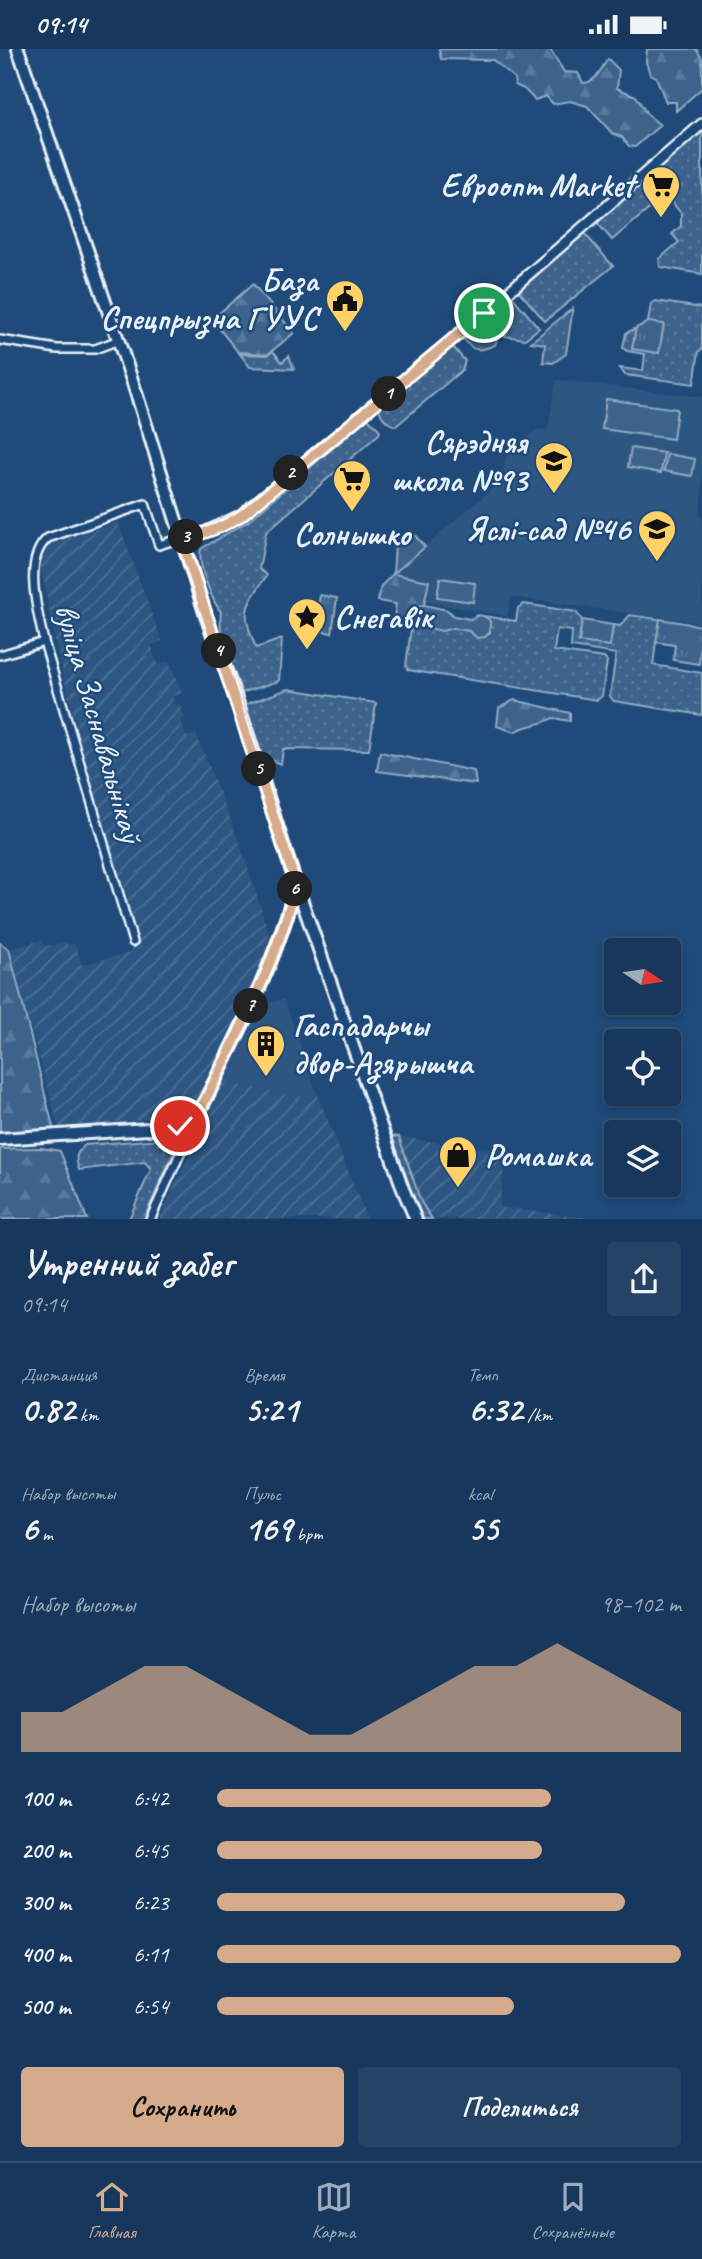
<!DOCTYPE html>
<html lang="ru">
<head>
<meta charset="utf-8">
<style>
  body { margin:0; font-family:Caveat,sans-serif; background:#244365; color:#f1f3f6; height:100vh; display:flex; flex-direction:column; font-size:26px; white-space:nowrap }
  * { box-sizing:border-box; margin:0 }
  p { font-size:23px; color:#9eacbb }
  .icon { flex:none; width:38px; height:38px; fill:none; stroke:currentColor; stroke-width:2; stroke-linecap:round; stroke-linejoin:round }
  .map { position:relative; height:1170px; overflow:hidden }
  .sheet { display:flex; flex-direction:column; background:#17385c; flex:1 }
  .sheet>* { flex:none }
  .needle { width:46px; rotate:103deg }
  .tools { position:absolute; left:604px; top:889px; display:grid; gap:14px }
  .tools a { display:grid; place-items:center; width:77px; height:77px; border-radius:7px; background:#17385c; box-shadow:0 4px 10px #0003,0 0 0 2px #365272; font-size:35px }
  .pin { position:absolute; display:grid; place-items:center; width:60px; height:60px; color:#fff; margin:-30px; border:4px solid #fff; border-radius:50%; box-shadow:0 2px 7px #0007 }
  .km { position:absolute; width:35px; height:35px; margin:-18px; border-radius:50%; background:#222; color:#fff; font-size:19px; line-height:35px; text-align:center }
  .round { display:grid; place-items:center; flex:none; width:74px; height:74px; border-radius:7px; background:#244365 }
  .summary { display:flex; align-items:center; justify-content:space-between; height:119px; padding:0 21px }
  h1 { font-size:38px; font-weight:600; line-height:52px }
  .stats { display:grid; grid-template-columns:repeat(3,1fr); gap:10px; height:119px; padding:7px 21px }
  .stats div { display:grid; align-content:center }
  .stats b { font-size:35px; font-weight:600 }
  .stats small { font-size:19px; font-weight:400 }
  .stats p { font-size:19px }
  .chart { height:196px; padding:14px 21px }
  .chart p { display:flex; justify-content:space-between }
  .chart svg { width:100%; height:126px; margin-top:7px; fill:#d6ab8b; opacity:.7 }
  .primary-button { display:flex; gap:14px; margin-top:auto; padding:14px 21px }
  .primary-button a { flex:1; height:80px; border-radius:7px; background:#d6ab8b; color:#111; font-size:28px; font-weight:600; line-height:80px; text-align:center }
  .primary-button a+a { background:#244365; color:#f1f3f6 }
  ul { padding:0 21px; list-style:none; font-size:23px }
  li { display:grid; grid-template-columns:112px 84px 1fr; align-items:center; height:52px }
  li i { height:18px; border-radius:9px; background:#d6ab8b }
  .status { display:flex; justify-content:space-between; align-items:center; height:49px; padding:0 35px; background:#17385c; direction:ltr }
  .status svg { height:19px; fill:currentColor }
  .dock { display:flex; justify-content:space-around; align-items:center; height:98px; border-top:2px solid #365272; background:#17385c; font-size:19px; color:#9eacbb }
  .dock a { display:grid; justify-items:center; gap:4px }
  .dock .selected { color:#d6ab8b }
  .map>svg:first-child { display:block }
  .built { fill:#2e5683 }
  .industrial { fill:url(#industrial-furrows) }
  .grass { fill:url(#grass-dots); stroke:#92aac2; stroke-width:2 }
  .forest { fill:url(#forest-firs); stroke:#92aac2; stroke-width:2 }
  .park { fill:url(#park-tufts); stroke:#92aac2; stroke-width:2 }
  .garden { fill:#3c628c; stroke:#92aac2; stroke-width:2 }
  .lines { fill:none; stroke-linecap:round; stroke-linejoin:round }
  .minor-casing { stroke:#e8f1f8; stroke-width:12 }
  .tertiary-casing { stroke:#e8f1f8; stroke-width:14 }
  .secondary-casing { stroke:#e8f1f8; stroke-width:16 }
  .minor { stroke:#1f4a7a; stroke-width:7 }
  .tertiary { stroke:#1f4a7a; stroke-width:9 }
  .secondary { stroke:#1f4a7a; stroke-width:10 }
  .route-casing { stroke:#fff; stroke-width:14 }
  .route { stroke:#d6ab8b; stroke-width:9 }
  .labels { text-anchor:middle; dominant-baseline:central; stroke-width:5; stroke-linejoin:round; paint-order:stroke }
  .poi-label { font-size:33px; font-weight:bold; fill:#e8f1f8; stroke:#1f4a7a; text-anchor:end }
  .street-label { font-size:33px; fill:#e8f1f8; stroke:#1f4a7a }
</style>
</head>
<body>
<div class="status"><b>09:14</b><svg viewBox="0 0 49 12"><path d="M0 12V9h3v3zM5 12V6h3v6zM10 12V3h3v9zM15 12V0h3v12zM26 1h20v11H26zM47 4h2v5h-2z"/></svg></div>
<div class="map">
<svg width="702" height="1171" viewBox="0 0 702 1171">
  <defs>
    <pattern id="industrial-furrows" width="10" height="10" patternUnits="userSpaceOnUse" patternTransform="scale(1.75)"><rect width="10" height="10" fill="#2e5683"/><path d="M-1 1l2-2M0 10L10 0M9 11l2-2" fill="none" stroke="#4c6f95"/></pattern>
    <pattern id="grass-dots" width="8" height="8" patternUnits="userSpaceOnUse" patternTransform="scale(1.75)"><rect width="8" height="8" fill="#3c628c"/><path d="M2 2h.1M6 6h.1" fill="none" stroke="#58799d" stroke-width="1.8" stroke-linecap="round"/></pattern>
    <pattern id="forest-firs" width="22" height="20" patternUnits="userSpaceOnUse" patternTransform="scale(1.75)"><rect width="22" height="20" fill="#3c628c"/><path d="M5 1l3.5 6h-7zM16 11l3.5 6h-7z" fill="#58799d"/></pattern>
    <pattern id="park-tufts" width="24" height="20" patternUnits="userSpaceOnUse" patternTransform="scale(1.75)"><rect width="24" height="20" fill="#3c628c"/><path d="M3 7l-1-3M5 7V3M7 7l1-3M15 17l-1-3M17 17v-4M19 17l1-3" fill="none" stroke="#58799d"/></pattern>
  </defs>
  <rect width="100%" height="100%" fill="#1f4a7a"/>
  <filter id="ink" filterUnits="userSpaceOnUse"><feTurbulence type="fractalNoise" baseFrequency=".0143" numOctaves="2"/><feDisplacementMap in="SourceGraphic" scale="14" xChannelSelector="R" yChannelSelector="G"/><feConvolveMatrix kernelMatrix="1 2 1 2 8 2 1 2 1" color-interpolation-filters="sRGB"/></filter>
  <g filter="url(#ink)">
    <g class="built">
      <path d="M 556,331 L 702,348 L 702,447 L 699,467 L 702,468 L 702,574 L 511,548 L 507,567 L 390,547 L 393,525 L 501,432 L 507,405 L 537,381 L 548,380 Z"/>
      <path d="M 284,950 L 317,1044 L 307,1049 L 223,1033 L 259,956 Z"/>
    </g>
    <g class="industrial">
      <path d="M 118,473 L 162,592 L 152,596 L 154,606 L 159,616 L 169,612 L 182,644 L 172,648 L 175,656 L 180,654 L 185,669 L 180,671 L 187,688 L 196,685 L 239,792 L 270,887 L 265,908 L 198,1049 L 163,1068 L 59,1080 L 9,900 L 42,891 L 44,897 L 66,893 L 68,896 L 75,894 L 82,916 L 131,903 L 131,900 L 139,897 L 93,745 L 56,597 L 40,513 L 47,496 Z"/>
      <path d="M 223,1033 L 307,1049 L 317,1044 L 367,1170 L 159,1170 Z"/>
      <path d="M 399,1088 L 506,1103 L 499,1158 L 597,1170 L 432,1170 L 421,1153 Z"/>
    </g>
    <g class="grass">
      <path d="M 702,83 L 702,225 L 660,218 L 659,210 L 679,193 L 672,185 L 681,177 L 681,164 L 666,146 L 612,191 L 594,170 Z"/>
      <path d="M 584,184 L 613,217 L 545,272 L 518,241 Z"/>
      <path d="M 511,246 L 539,279 L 525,290 L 499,286 L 495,296 C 480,302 473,304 464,290 Z"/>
      <path d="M 655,252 L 702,259 L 702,300 L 699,302 L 694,335 L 625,326 L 620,319 L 643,322 L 645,305 L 627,302 L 623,299 L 626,284 L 636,279 L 633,300 L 663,276 L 648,273 L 651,255 Z"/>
      <path d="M 573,259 L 566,305 L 553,314 L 543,313 L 545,295 L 531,293 Z"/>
      <path d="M 448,298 L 454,299 L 465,312 L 462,321 L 396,377 C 387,375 379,366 379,357 Z"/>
      <path d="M 273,302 L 282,313 L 289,307 L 294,320 L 250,318 L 240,305 L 268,306 Z"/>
      <path d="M 368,369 L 380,381 L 379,385 L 266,483 L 259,520 L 267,526 C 245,560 240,560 256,599 L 282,590 L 279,632 L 241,644 C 233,628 217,580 221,563 C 212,552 197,514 201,500 L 248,472 Z"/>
      <path d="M 524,555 L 576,563 L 582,571 L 579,593 L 609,597 L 613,576 L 620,577 L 630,566 L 678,573 L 675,596 L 656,593 L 653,616 L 702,624 L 702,666 L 614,652 L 610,647 L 616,605 L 571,598 L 572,582 L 557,580 L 554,602 L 604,609 L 607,612 L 602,647 L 597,651 L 408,621 L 406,617 L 411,579 L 416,576 L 419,557 L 424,556 L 421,578 L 450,563 L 469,582 L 474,568 L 477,566 L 516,572 L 518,559 Z"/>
      <path d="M 288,640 L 376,654 L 369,701 L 283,700 L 281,715 L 260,707 L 245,660 L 246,655 Z"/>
      <path d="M 385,1086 L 399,1088 L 421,1153 L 432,1170 L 416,1170 Z"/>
      <path d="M 161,1090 L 170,1095 L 173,1105 L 144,1170 L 129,1170 L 151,1120 L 145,1113 L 79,1121 C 75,1109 75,1104 85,1096 Z"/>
    </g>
    <g class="forest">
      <path d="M 439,0 L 550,0 L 564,23 L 578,24 L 583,34 C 596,34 601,19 608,10 L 619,21 L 617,39 L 636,47 L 647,65 L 660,76 L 635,98 L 629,97 L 622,88 L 612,84 L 587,57 L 570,52 L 553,55 L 546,47 L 535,51 L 524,40 L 515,36 L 514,29 L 493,11 L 441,10 Z"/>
      <path d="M 647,0 L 696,0 L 702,9 L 702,39 L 676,62 L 676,53 L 666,53 L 656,28 L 650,25 L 646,13 Z"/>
      <path d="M 253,235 L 294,284 L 268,305 L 238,303 L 217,277 L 210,272 Z"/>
      <path d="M 393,525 L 429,532 L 424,556 L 417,558 L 412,564 L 416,576 L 411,579 L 393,575 L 396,555 L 378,552 L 381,537 Z"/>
      <path d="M 514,651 L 570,664 L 570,672 L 553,669 C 540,677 527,675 514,683 L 497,677 L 499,659 Z"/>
      <path d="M 380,703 L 474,722 L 476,735 L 377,722 Z"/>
      <path d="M 0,894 L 9,900 L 54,1082 L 0,1085 Z"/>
      <path d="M 41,1099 L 60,1102 L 87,1170 L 0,1170 L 0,1100 Z"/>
    </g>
    <g class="park">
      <path d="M 648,273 L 664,275 L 659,304 L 632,300 L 636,279 Z"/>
      <path d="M 411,482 L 425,498 L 393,525 L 395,496 Z"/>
      <path d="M 320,546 L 337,549 L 332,584 L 315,581 Z"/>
      <path d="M 424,556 L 447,561 L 454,567 L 470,570 C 478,565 484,565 490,572 L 490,583 L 485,588 L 477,589 L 469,582 L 452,579 L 442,582 L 419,577 L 413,572 L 412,564 L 417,558 Z"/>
      <path d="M 660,570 L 702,577 L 699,615 L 673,611 L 675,596 L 656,593 Z"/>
      <path d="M 582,571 L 613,576 L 610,597 L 579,593 Z"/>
    </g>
    <g class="garden">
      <path d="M 606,350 L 677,360 L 673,390 L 602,380 Z"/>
      <path d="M 631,399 L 664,404 L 661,424 L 628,418 Z"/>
      <path d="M 667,405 L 695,410 L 692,427 L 664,422 Z"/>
      <path d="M 440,529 L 475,534 L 473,553 L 437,548 Z"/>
    </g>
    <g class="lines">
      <defs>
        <g id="minor">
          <path d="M 0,291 L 57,300 L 95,300 L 119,291"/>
          <path d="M 0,606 L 44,593"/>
          <path d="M 133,893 L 44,593 C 38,564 22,510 48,489 L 145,455 L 159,496 L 181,489"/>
          <path d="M 150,1171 L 194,1074"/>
        </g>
        <path id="tertiary" d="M 181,489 L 203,484 L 241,466 L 484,264 L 702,75"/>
        <g id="secondary">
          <path d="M 18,0 L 133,334 L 206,567 L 237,652 L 296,835 L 403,1140 L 416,1171"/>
          <path d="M 0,1090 L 163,1079 L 194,1074 C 232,996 275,919 296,835"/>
        </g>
      </defs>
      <use href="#minor" class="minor-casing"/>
      <use href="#tertiary" class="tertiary-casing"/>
      <use href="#secondary" class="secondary-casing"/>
      <use href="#minor" class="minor"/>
      <use href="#tertiary" class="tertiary"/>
      <use href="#secondary" class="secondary"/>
    </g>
  </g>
  <g class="lines" filter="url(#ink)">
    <defs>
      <path id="route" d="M 180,1077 L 194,1074 C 232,996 275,919 296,835 L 181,489 C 202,486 224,478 242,466 L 484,264"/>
    </defs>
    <use href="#route" class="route-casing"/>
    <use href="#route" class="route"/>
  </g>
  <defs>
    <symbol id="supermarket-pin" viewBox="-11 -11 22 30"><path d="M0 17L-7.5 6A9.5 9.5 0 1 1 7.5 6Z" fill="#ffd166" stroke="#1f4a7a"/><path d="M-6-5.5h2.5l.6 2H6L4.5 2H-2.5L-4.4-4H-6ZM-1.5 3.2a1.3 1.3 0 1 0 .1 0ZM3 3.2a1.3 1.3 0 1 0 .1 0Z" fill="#111"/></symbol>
    <symbol id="civic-pin" viewBox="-11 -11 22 30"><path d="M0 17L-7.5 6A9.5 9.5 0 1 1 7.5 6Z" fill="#ffd166" stroke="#1f4a7a"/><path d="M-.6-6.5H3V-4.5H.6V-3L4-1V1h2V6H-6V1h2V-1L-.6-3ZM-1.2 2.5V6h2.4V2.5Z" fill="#111"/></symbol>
    <symbol id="school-pin" viewBox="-11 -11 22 30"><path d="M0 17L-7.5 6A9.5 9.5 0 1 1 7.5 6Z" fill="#ffd166" stroke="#1f4a7a"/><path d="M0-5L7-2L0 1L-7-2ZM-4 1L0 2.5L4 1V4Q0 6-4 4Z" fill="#111"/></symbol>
    <symbol id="sight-pin" viewBox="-11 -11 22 30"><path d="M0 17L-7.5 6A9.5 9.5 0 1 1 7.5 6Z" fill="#ffd166" stroke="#1f4a7a"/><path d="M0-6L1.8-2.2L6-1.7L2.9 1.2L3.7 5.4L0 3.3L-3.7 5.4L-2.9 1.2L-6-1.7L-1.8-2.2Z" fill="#111"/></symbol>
    <symbol id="building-pin" viewBox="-11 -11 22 30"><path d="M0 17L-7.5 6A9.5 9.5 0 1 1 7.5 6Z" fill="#ffd166" stroke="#1f4a7a"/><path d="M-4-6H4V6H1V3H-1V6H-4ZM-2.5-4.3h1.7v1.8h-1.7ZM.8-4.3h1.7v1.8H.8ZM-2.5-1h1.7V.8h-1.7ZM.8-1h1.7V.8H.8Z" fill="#111"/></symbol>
    <symbol id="shop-pin" viewBox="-11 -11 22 30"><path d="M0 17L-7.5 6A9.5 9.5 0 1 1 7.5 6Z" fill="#ffd166" stroke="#1f4a7a"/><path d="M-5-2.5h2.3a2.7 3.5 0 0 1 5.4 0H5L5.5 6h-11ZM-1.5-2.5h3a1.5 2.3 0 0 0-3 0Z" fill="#111"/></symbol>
  </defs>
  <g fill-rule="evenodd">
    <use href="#supermarket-pin" x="639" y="114" width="44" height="60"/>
    <use href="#civic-pin" x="323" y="228" width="44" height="60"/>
    <use href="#school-pin" x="532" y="390" width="44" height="60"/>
    <use href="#supermarket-pin" x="330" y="408" width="44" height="60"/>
    <use href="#school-pin" x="635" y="458" width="44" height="60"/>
    <use href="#sight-pin" x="285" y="546" width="44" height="60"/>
    <use href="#building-pin" x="244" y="973" width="44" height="60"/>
    <use href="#shop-pin" x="436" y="1084" width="44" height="60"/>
  </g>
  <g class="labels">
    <g class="poi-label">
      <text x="634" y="136">Евроопт Market</text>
      <text x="318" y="231">База<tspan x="318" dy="38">Спецпрызна ГУУС</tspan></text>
      <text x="527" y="393">Сярэдняя<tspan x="527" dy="38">школа №93</tspan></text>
      <text x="630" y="480">Яслі-сад №46</text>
      <text x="352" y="485" text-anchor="middle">Солнышко</text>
      <text x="334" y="568" text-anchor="start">Снегавік</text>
      <text x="293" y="976" text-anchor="start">Гаспадарчы<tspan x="293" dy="38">двор-Азярышча</tspan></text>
      <text x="485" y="1106" text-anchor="start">Ромашка</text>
    </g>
    <g class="street-label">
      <text transform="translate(99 674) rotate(74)">вуліца Заснавальнікаў</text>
    </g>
  </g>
</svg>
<div class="tools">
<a><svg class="needle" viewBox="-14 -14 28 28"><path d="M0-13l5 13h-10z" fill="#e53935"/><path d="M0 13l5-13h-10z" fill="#9eacbb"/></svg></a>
<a><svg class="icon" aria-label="locate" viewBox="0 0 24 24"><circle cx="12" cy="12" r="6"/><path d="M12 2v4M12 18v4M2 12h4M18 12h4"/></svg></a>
<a><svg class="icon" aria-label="layers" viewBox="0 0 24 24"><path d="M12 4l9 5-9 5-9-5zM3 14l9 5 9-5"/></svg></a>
</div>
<div class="pin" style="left:484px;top:264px;background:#1e9e55"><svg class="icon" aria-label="arrive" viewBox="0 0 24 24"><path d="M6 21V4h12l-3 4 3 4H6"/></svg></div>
<div class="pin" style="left:180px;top:1077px;background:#d93025"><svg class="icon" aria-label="check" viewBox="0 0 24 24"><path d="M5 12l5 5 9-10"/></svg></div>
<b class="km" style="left:389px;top:345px">1</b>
<b class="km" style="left:291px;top:424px">2</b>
<b class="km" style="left:186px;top:488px">3</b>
<b class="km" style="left:219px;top:602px">4</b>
<b class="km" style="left:259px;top:720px">5</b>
<b class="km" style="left:295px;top:840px">6</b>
<b class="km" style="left:251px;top:957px">7</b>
</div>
<section class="sheet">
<div class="summary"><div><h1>Утренний забег</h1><p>09:14</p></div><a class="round"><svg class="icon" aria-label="share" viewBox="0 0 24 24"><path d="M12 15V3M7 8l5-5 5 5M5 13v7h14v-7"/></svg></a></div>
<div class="stats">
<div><p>Дистанция</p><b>0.82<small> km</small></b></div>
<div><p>Время</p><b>5:21</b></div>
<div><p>Темп</p><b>6:32<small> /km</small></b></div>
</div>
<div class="stats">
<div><p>Набор высоты</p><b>6<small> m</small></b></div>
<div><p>Пульс</p><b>169<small> bpm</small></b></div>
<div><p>kcal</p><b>55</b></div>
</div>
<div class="chart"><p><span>Набор высоты</span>98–102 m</p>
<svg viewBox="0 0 160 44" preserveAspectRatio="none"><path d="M0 44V30L10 30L20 22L30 14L40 14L50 22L60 30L70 38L80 38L90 30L100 22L110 14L120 14L130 6L140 14L150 22L160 30V44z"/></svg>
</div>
<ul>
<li><b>100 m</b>6:42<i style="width:72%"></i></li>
<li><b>200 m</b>6:45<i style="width:70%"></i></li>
<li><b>300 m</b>6:23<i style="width:88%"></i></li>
<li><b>400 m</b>6:11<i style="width:100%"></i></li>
<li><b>500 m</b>6:54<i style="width:64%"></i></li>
</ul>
<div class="primary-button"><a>Сохранить</a><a>Поделиться</a></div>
</section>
<nav class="dock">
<a class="selected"><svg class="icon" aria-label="home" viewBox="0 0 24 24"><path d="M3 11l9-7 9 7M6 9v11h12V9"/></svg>Главная</a>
<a><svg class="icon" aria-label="map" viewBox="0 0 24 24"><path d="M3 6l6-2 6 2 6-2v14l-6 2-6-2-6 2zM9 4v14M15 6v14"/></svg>Карта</a>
<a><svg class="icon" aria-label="saved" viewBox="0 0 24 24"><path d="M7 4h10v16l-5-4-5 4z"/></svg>Сохранённые</a>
</nav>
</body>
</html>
